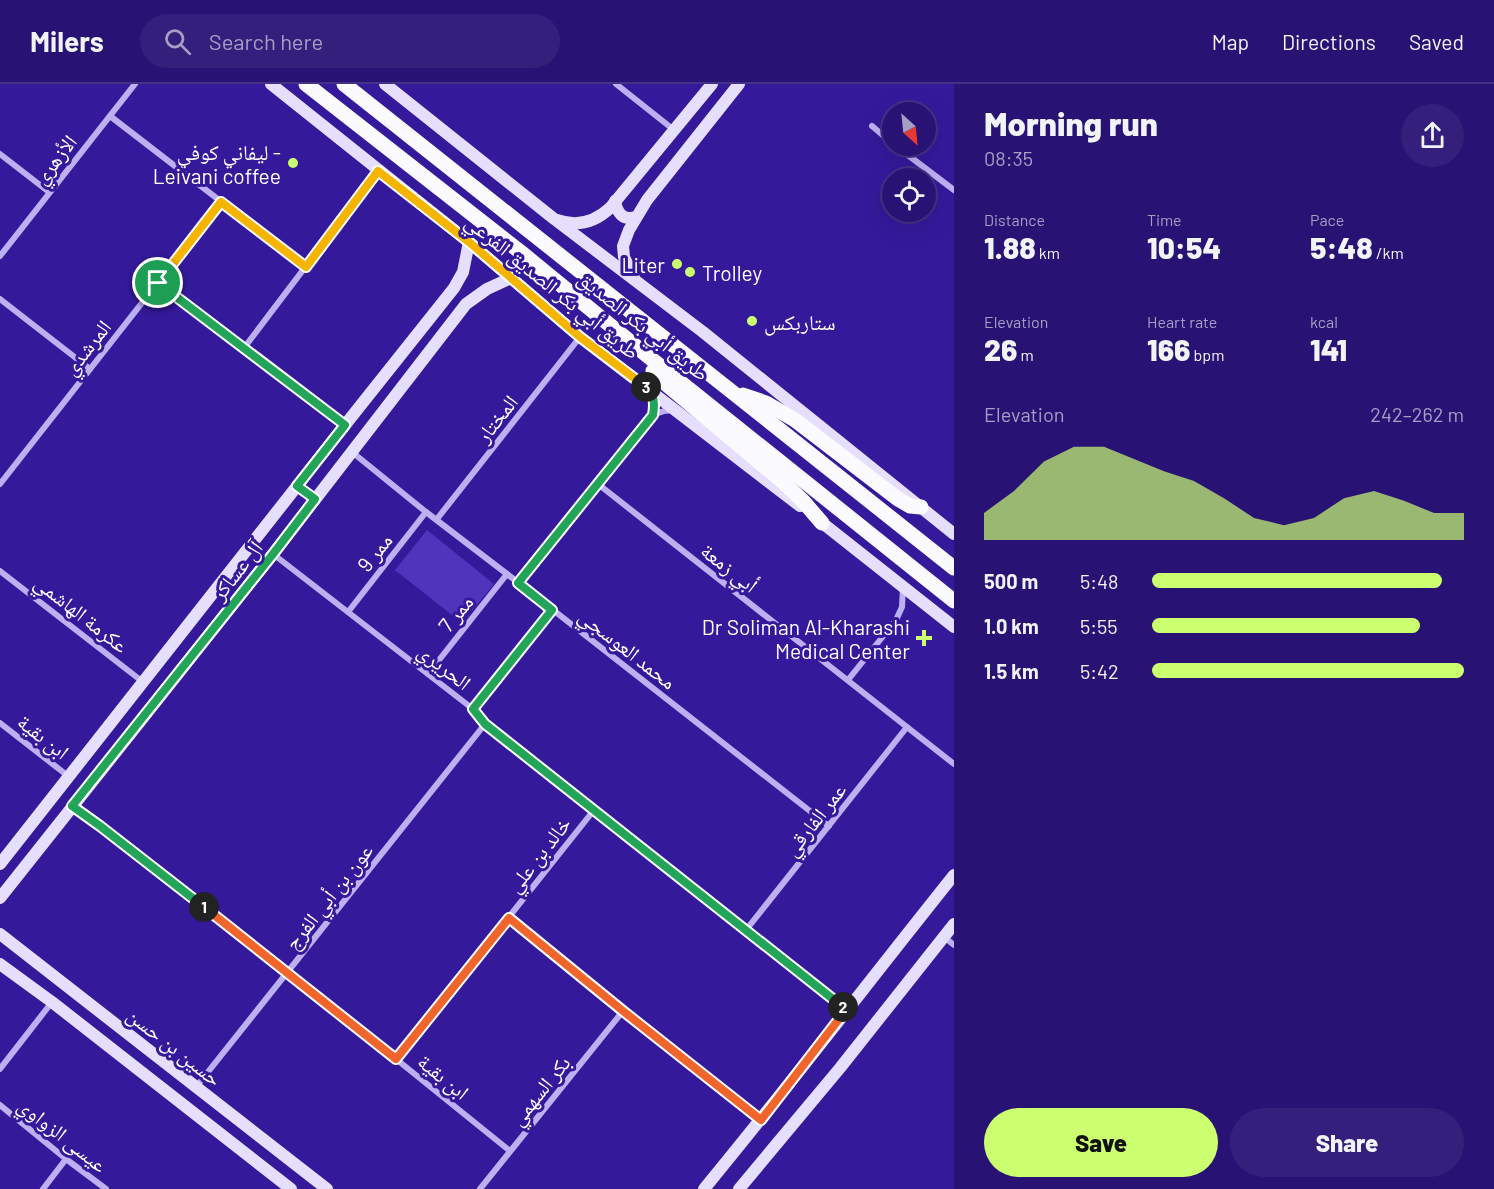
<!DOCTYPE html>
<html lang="en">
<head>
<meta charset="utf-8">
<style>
  body { margin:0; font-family:Barlow,"Noto Naskh Arabic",sans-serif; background:#34207c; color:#f1f3f6; height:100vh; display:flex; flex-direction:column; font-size:22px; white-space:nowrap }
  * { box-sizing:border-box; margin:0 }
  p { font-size:20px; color:#a59ec5 }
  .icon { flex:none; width:33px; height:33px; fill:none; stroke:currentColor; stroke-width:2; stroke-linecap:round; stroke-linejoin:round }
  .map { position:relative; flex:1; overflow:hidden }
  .side { display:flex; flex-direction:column; background:#281374; width:540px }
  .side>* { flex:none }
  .needle { width:39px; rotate:153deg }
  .controls { position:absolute; left:882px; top:18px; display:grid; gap:12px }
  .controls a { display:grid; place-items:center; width:54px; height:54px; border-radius:50%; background:#281374; box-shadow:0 6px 24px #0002,0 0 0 2px #443286; font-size:30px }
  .pin { position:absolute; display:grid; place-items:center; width:51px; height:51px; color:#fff; margin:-26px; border:3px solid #fff; border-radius:50%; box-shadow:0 2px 6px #0007 }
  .km { position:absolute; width:30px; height:30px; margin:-15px; border-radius:50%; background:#222; color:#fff; font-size:16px; line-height:30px; text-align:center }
  .round { display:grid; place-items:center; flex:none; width:63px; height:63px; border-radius:32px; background:#34207c }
  .overview { display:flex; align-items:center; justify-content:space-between; height:102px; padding:0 30px }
  h1 { font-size:33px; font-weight:800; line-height:45px }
  .metrics { display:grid; grid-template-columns:repeat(3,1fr); gap:9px; height:102px; padding:6px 30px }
  .metrics div { display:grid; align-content:center }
  .metrics b { font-size:30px; font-weight:800 }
  .metrics small { font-size:16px; font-weight:400 }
  .metrics p { font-size:16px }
  .chart { height:168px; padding:12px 30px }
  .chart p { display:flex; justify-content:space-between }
  .chart svg { width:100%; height:108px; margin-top:6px; fill:#cbff70; opacity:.7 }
  .primary-button { display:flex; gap:12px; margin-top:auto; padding:12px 30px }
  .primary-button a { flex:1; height:69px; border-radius:36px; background:#cbff70; color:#111; font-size:24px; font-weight:800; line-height:69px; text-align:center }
  .primary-button a+a { background:#34207c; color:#f1f3f6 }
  ul { padding:0 30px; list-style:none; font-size:20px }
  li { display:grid; grid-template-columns:96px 72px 1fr; align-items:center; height:45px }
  li i { height:15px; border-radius:8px; background:#cbff70 }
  header { display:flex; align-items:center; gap:36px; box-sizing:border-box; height:84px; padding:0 30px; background:#281374; border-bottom:2px solid #443286 }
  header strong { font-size:28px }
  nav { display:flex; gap:33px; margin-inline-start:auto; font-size:21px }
  .search { width:420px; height:54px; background:#34207c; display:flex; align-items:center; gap:15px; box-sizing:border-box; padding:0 21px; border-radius:33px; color:#a59ec5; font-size:22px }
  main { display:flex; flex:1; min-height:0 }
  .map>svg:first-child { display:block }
  .green { fill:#5034bb }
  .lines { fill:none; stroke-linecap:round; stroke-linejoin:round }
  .street { stroke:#bdb0f1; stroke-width:6 }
  .secondary { stroke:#e5defc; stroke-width:12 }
  .primary { stroke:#fbfaff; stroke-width:15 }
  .split-1-casing { stroke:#fff; stroke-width:12 }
  .split-2-casing { stroke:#fff; stroke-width:12 }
  .split-3-casing { stroke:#fff; stroke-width:12 }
  .split-4-casing { stroke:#fff; stroke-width:12 }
  .split-1 { stroke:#22a559; stroke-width:8 }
  .split-2 { stroke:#f0652b; stroke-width:8 }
  .split-3 { stroke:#22a559; stroke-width:8 }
  .split-4 { stroke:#f5b400; stroke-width:8 }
  .poi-dot { fill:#cbff70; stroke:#35199b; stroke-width:2 }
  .labels { text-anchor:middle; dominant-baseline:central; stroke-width:6; stroke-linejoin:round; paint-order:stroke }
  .poi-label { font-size:21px; fill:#fff; stroke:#35199b; text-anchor:end }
  .street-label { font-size:21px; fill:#fff; stroke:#35199b }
</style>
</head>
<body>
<header>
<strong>Milers</strong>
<div class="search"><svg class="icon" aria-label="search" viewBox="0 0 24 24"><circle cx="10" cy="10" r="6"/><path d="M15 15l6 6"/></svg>Search here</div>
<nav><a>Map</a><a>Directions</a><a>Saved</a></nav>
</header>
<main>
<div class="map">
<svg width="954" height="1105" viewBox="0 0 954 1105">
  <rect width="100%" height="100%" fill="#35199b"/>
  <path class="green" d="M 427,446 L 494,500 L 462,539 L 395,486 Z"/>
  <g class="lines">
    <g class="street">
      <path d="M 616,0 L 674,46"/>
      <path d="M 110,32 L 306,183"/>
      <path d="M 872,42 L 892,59"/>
      <path d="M 896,62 L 954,106"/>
      <path d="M 0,70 L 49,108"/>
      <path d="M 0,172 L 135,0"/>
      <path d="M 158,199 L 345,341"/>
      <path d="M 0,215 L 90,285"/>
      <path d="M 244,264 L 378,87"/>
      <path d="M 652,311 L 654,318 L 653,331"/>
      <path d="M 352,368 L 426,428 L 507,490 L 829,742"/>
      <path d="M 0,400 L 221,118"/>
      <path d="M 598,400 L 954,680"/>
      <path d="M 437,435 L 580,253"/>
      <path d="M 273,470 L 473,625 L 485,640 L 846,926"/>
      <path d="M 0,487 L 143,598"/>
      <path d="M 518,499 L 653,331 L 664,327 L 673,326"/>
      <path d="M 348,528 L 426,428"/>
      <path d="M 428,590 L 507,490"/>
      <path d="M 848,596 L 896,536 L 902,523 L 903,503"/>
      <path d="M 473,625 L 552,526"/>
      <path d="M 0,639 L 68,692"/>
      <path d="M 73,722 L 100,742 L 396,975 L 510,1067"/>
      <path d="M 509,834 L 623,927 L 760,1036"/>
      <path d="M 746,846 L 907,643"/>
      <path d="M 944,853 L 954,861"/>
      <path d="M 396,975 L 594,726"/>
      <path d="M 0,985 L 52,918"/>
      <path d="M 196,1003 L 485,640"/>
      <path d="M 0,1021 L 66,1075 L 106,1105"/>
      <path d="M 43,1105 L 66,1075"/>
      <path d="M 480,1105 L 623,927"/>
    </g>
    <g class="secondary">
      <path d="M 271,0 L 469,158 L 580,253 L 800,422"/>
      <path d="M 385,0 L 553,134 L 703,248 L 954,450"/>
      <path d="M 615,117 C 617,129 623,137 636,133"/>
      <path d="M 557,136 C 577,143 595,138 610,124 L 712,0"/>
      <path d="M 634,194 L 624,173 L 623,162 L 629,146 L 647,116 L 739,0"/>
      <path d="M 816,434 L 954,543"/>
      <path d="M 0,780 L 345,341 L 454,204 L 463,188 L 469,158"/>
      <path d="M 0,814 L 273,470 L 466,220 L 487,205 L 511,194"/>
      <path d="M 0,850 L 327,1105"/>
      <path d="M 0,880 L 52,918 L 291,1105"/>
      <path d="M 704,1105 C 789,1002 870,896 954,791"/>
      <path d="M 739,1105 L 840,984 L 954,840"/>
    </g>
    <g class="primary">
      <path d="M 306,0 L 523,170 L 649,273 L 954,517"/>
      <path d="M 344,0 L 954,484"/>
      <path d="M 653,287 L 660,295 L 782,397 L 803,417 L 822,439"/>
      <path d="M 743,311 L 766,319 L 795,336 L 898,415 L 910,422 L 921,423"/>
    </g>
  </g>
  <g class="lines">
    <defs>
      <path id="split-1" d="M 158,199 L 345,341 L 297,402 L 315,415 L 273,470 L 72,722 L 100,742 L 204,823"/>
      <path id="split-2" d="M 204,823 L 396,975 L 509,834 L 623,927 L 761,1036 L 846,926 L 843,923"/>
      <path id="split-3" d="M 646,303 C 655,309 655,320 653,331 L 518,499 L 552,526 L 473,625 L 485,640 L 843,923"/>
      <path id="split-4" d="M 158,199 L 221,118 L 306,183 L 378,87 L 469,158 L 580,253 L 646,303"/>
    </defs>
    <use href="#split-1" class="split-1-casing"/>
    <use href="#split-2" class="split-2-casing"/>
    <use href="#split-3" class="split-3-casing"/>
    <use href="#split-4" class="split-4-casing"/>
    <use href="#split-1" class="split-1"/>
    <use href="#split-2" class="split-2"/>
    <use href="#split-3" class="split-3"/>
    <use href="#split-4" class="split-4"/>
  </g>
  <g class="poi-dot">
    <circle cx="293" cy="79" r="6"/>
    <circle cx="677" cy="180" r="6"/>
    <circle cx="690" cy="188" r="6"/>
    <circle cx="752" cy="237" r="6"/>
    <path d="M921 545h6v6h6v6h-6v6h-6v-6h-6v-6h6z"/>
  </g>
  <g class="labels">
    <g class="poi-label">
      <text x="281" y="67">ليفاني كوفي -<tspan x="281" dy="24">Leivani coffee</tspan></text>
      <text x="665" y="180">Liter</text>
      <text x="702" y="188" text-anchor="start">Trolley</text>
      <text x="764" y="237" text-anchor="start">ستاربكس</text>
      <text x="910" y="542">Dr Soliman Al-Kharashi<tspan x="910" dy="24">Medical Center</tspan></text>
    </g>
    <g class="street-label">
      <text transform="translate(54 75) rotate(-52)">الأزهري</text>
      <text transform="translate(553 202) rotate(39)">طريق أبي بكر الصديق الفرعي</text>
      <text transform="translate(644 241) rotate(39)">طريق أبي بكر الصديق</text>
      <text transform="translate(86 263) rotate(-52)">المرشدي</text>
      <text transform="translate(496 334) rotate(-52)">المختار</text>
      <text transform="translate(374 468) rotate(-52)">ممر 9</text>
      <text transform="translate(730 483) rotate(38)">أبي زمعة</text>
      <text transform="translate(236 486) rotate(-52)">آل عساكر</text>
      <text transform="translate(82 529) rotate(38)">عكرمة الهاشمي</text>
      <text transform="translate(455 529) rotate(-51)">ممر 7</text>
      <text transform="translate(628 564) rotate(38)">محمد العوسجي</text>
      <text transform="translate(445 582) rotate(38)">الحريري</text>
      <text transform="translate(44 652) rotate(38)">ابن بقية</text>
      <text transform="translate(814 735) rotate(-52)">عمر الفارقي</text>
      <text transform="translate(538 770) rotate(-52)">خالد بن علي</text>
      <text transform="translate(328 812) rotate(-52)">عون بن أبي الفرج</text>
      <text transform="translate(175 962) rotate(38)">حسين بن حسن</text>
      <text transform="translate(444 992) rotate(39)">ابن بقية</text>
      <text transform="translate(539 1006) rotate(-51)">بكر السهمي</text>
      <text transform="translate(63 1050) rotate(38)">عيسى الزواوي</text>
    </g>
  </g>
</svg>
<div class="controls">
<a><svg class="needle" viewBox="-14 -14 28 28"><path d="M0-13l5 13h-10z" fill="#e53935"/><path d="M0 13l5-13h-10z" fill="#a59ec5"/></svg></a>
<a><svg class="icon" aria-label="locate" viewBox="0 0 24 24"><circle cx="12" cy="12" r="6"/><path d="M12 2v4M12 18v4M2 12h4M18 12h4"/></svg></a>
</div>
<div class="pin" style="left:158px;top:199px;background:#1e9e55"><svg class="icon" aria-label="arrive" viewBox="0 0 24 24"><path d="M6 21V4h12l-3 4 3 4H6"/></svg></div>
<b class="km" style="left:204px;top:823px">1</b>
<b class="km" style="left:843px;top:923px">2</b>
<b class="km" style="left:646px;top:303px">3</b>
</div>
<section class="side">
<div class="overview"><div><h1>Morning run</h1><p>08:35</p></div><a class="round"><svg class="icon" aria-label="share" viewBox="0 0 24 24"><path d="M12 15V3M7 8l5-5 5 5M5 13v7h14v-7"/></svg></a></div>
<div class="metrics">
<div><p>Distance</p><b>1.88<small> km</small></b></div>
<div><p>Time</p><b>10:54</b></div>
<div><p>Pace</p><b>5:48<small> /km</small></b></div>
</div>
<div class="metrics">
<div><p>Elevation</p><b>26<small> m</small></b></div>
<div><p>Heart rate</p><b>166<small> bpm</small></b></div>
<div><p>kcal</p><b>141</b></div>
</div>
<div class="chart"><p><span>Elevation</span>242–262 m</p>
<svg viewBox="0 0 160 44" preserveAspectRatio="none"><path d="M0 44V33L10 24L20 12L30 6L40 6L50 11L60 16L70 20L80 27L90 35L100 38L110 35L120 27L130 24L140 28L150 33L160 33V44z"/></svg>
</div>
<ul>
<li><b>500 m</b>5:48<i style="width:93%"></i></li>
<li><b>1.0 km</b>5:55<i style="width:86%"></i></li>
<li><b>1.5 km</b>5:42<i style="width:100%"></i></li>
</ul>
<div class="primary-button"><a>Save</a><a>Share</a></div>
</section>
</main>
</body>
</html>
